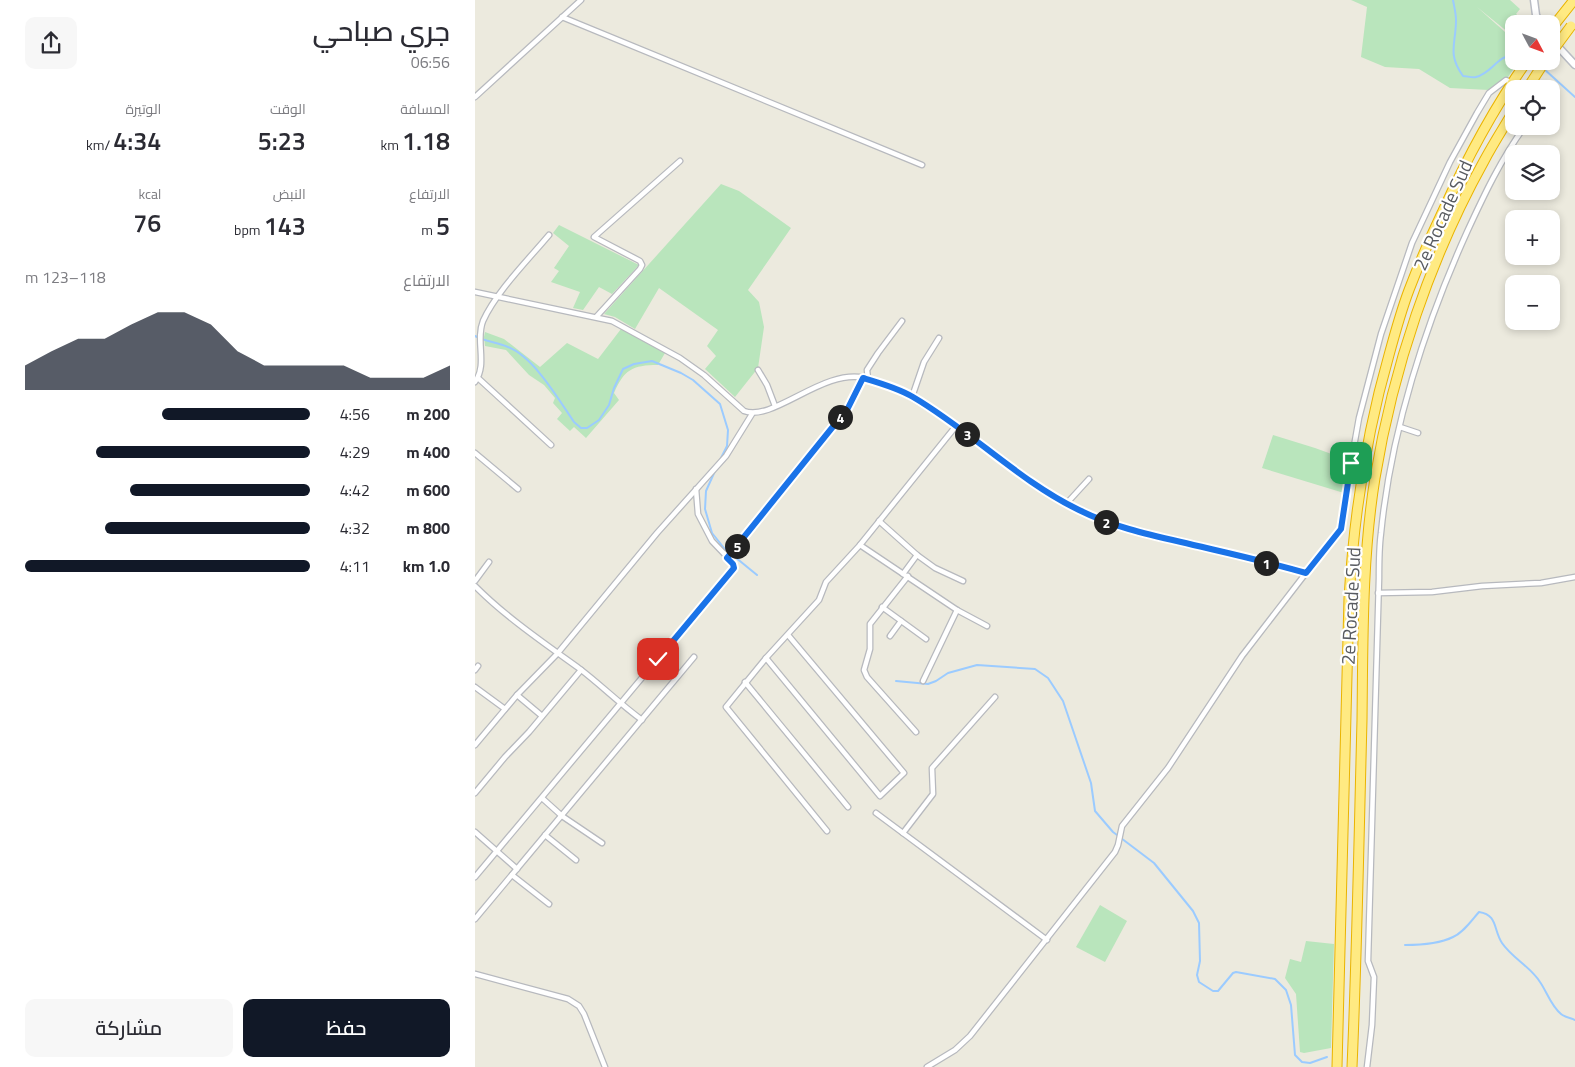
<!DOCTYPE html>
<html lang="ar">
<head>
<meta charset="utf-8">
<style>
  body { margin:0; font-family:"Titillium Web",Cairo,sans-serif; background:#f7f7f7; color:#2b2b33; direction:rtl; height:100vh; display:flex; flex-direction:column; font-size:19px; white-space:nowrap }
  * { box-sizing:border-box; margin:0 }
  p { font-size:16px; color:#7c7c81 }
  .icon { flex:none; width:28px; height:28px; fill:none; stroke:currentColor; stroke-width:2; stroke-linecap:round; stroke-linejoin:round }
  .map { position:relative; flex:1; overflow:hidden; direction:ltr }
  .sheet { display:flex; flex-direction:column; background:#fff; width:475px }
  .sheet>* { flex:none }
  .needle { width:32px; rotate:131deg }
  .fabs { position:absolute; left:1030px; top:15px; display:grid; gap:10px }
  .fabs a { display:grid; place-items:center; width:55px; height:55px; border-radius:10px; background:#fff; box-shadow:0 2px 8px #0003; font-size:25px }
  .pin { position:absolute; display:grid; place-items:center; width:42px; height:42px; color:#fff; margin:-21px; border-radius:10px; box-shadow:0 2px 8px #0006 }
  .km { position:absolute; width:25px; height:25px; margin:-12px; border-radius:50%; background:#222; color:#fff; font-size:14px; line-height:25px; text-align:center }
  .round { display:grid; place-items:center; flex:none; width:52px; height:52px; border-radius:10px; background:#f7f7f7 }
  .overview { display:flex; align-items:center; justify-content:space-between; height:85px; padding:0 25px }
  h1 { font-size:28px; font-weight:600; line-height:38px }
  .figures { display:grid; grid-template-columns:repeat(3,1fr); gap:8px; height:85px; padding:5px 25px }
  .figures div { display:grid; align-content:center }
  .figures b { font-size:25px; font-weight:600 }
  .figures small { font-size:14px; font-weight:400 }
  .figures p { font-size:14px }
  .chart { height:140px; padding:10px 25px }
  .chart p { display:flex; justify-content:space-between }
  .chart svg { width:100%; height:90px; margin-top:5px; fill:#111827; opacity:.7 }
  .button { display:flex; gap:10px; margin-top:auto; padding:10px 25px }
  .button a { flex:1; height:58px; border-radius:10px; background:#111827; color:#fff; font-size:20px; font-weight:600; line-height:58px; text-align:center }
  .button a+a { background:#f7f7f7; color:#2b2b33 }
  ul { padding:0 25px; list-style:none; font-size:16px }
  li { display:grid; grid-template-columns:80px 60px 1fr; align-items:center; height:38px }
  li i { height:12px; border-radius:6px; background:#111827 }
  main { display:flex; flex:1; min-height:0 }
  .map>svg:first-child { display:block }
  .green { fill:#b9e5bc }
  .lines { fill:none; stroke-linecap:round; stroke-linejoin:round }
  .stream { stroke:#9bcbff; stroke-width:2 }
  .street-casing { stroke:#b7b9be; stroke-width:7 }
  .secondary-casing { stroke:#b9bcc4; stroke-width:9 }
  .highway-casing { stroke:#eab400; stroke-width:11 }
  .street { stroke:#fff; stroke-width:4.5 }
  .secondary { stroke:#fff; stroke-width:6 }
  .highway { stroke:#ffea82; stroke-width:9 }
  .highway-bridge-casing { stroke:#eab400; stroke-width:11; stroke-linecap:butt }
  .highway-bridge { stroke:#ffea82; stroke-width:9 }
  .route-casing { stroke:#fff; stroke-width:10 }
  .route { stroke:#1a73e8; stroke-width:6 }
  .labels { text-anchor:middle; dominant-baseline:central; stroke-width:4.5; stroke-linejoin:round; paint-order:stroke }
  .street-label { font-size:19px; fill:#585b60; stroke:#fff }
</style>
</head>
<body>
<main>
<div class="map">
<svg width="1100" height="1067" viewBox="0 0 1100 1067">
  <rect width="100%" height="100%" fill="#eceade"/>
  <g class="green">
    <path d="M 876,0 L 1035,0 L 1045,9 L 1041,14 L 1054,24 L 1039,24 L 1039,37 L 1002,7 L 1039,40 L 1039,61 L 1044,61 L 1033,77 L 1014,90 L 975,88 L 944,69 L 910,67 L 886,57 L 892,7 Z"/>
    <path d="M 246,184 L 264,191 L 316,228 L 273,290 L 284,302 L 289,327 L 283,368 L 260,397 L 230,369 L 241,356 L 232,346 L 243,330 L 184,288 L 160,329 L 140,317 L 129,314 Z"/>
    <path d="M 84,225 L 164,265 L 137,294 L 124,287 L 108,310 L 98,308 L 105,292 L 76,282 L 84,271 L 79,268 L 94,246 L 78,233 Z"/>
    <path d="M 146,329 L 190,353 L 183,365 C 157,365 149,370 139,393 L 144,400 L 111,438 L 99,427 L 95,431 L 82,419 L 87,413 L 78,403 L 80,398 L 69,385 L 54,375 L 31,350 L 10,346 L 9,337 L 10,332 L 29,339 L 65,367 L 92,343 L 123,359 Z"/>
    <path d="M 798,435 L 840,448 L 873,460 L 869,493 L 787,468 Z"/>
    <path d="M 625,905 L 652,921 L 630,962 L 601,947 Z"/>
    <path d="M 831,941 L 859,944 L 856,1048 L 829,1053 L 825,1052 L 821,994 L 810,978 L 815,959 L 826,962 Z"/>
  </g>
  <g class="lines">
    <g class="stream">
      <path d="M 978,0 C 979,6 981,13 981,20 C 981,44 972,54 988,76 C 992,76 997,78 1001,77 C 1017,73 1021,57 1039,54"/>
      <path d="M 1069,69 L 1100,97"/>
      <path d="M 0,336 C 11,342 22,342 33,347 C 59,357 84,400 99,422 L 106,428 L 112,428 L 124,420 L 134,405 L 139,388 L 148,369 L 159,364 L 177,361 L 206,373 L 218,380 L 245,404 L 253,430 L 252,446 L 245,460"/>
      <path d="M 240,471 L 231,491 L 230,509 L 237,533 L 249,548 L 282,575"/>
      <path d="M 421,681 L 453,684 L 461,681 L 473,673 L 502,665 L 560,669 L 573,678 L 588,701 L 616,783 L 620,811 L 638,832 L 679,863 L 718,911 L 724,923 L 725,961 L 722,975 L 724,982 L 738,991 L 743,991 L 758,973 L 761,972 L 800,979 L 811,990 L 816,1005 L 820,1055 L 827,1062 L 835,1063 L 852,1057"/>
      <path d="M 930,945 C 946,945 964,944 978,937 C 989,932 996,921 1004,912 C 1023,915 1018,929 1027,943 C 1037,958 1056,967 1065,982 C 1072,992 1076,1006 1086,1014 C 1089,1017 1096,1018 1100,1020"/>
    </g>
    <defs>
      <g id="street">
        <path d="M 87,17 L 447,165"/>
        <path d="M 0,97 L 106,0"/>
        <path d="M 0,292 L 137,321 L 205,358 L 229,375 L 269,411 C 299,422 348,368 390,378 C 419,385 443,401 467,417 C 513,447 554,483 602,509 C 632,526 668,533 702,542 C 745,552 789,561 831,573 L 767,656 L 693,768 L 647,826 L 643,845 L 640,852 L 495,1036 L 480,1050 L 452,1067"/>
        <path d="M 122,316 L 165,269 L 167,265 L 165,261 L 119,237 L 205,161"/>
        <path d="M 283,370 L 292,385 L 300,406"/>
        <path d="M 3,378 L 76,445"/>
        <path d="M 393,379 L 392,370 L 403,353 L 427,321"/>
        <path d="M 0,382 C 13,364 0,341 8,321 C 21,292 53,260 74,235"/>
        <path d="M 437,397 L 449,362 L 464,338"/>
        <path d="M 925,427 L 943,433"/>
        <path d="M 0,453 L 43,489"/>
        <path d="M 592,503 L 614,479"/>
        <path d="M 404,521 L 442,555 L 460,568 L 488,581"/>
        <path d="M 385,545 L 482,610 L 512,626"/>
        <path d="M 252,558 L 373,407 L 389,378"/>
        <path d="M 831,573 L 866,529 L 876,463 L 884,418 L 906,334 L 937,243 L 975,162 L 1002,113 L 1014,93 L 1031,80 L 1053,88"/>
        <path d="M 428,574 L 442,555"/>
        <path d="M 433,576 L 395,624 L 395,649 L 389,670 L 392,677 L 441,732"/>
        <path d="M 0,581 L 14,562"/>
        <path d="M 0,586 C 32,618 69,643 105,669 C 126,685 145,704 167,720"/>
        <path d="M 903,593 L 957,592 L 1007,586 L 1066,583 L 1100,577"/>
        <path d="M 407,607 L 451,639"/>
        <path d="M 415,636 L 426,621"/>
        <path d="M 291,658 L 405,796 L 429,773 L 313,635"/>
        <path d="M 0,670 L 3,666"/>
        <path d="M 448,681 L 482,610"/>
        <path d="M 270,682 L 373,807"/>
        <path d="M 0,687 L 30,709"/>
        <path d="M 42,695 L 67,716"/>
        <path d="M 0,745 L 42,695 L 82,654 L 182,533 L 251,456 L 277,414"/>
        <path d="M 0,793 L 30,757 L 54,732 L 106,670"/>
        <path d="M 67,798 L 87,816 L 127,843"/>
        <path d="M 401,813 L 572,940"/>
        <path d="M 352,831 L 251,707 L 291,658 L 344,600 L 351,582 L 385,545 L 481,426"/>
        <path d="M 0,832 L 42,869"/>
        <path d="M 428,833 L 458,794 L 457,768 L 520,697"/>
        <path d="M 70,835 L 101,860"/>
        <path d="M 37,875 L 74,904"/>
        <path d="M 0,877 L 259,568 L 258,563 L 237,541 L 223,514 L 221,489"/>
        <path d="M 0,919 L 219,657"/>
        <path d="M 0,974 L 93,999 L 104,1006 L 109,1014 L 130,1067"/>
        <path d="M 892,1067 L 897,1025 L 899,977 L 893,961 L 904,578 C 904,563 904,548 906,533 C 916,431 950,325 992,232 C 1009,195 1026,159 1050,126"/>
      </g>
      <g id="secondary">
        <path d="M 1059,0 L 1061,15 L 1065,24"/>
        <path d="M 1076,39 L 1100,65"/>
      </g>
      <g id="highway">
        <path d="M 1076,29 L 1099,0"/>
        <path d="M 862,1067 L 874,598 C 879,515 891,435 914,355 C 920,333 926,311 934,290 C 944,264 955,238 967,213 C 991,160 1018,109 1052,61"/>
        <path d="M 877,1067 C 882,952 884,836 887,720 C 888,640 887,558 900,478 C 918,369 955,258 1009,161 C 1018,144 1029,127 1039,110"/>
      </g>
    </defs>
    <use href="#street" class="street-casing"/>
    <use href="#secondary" class="secondary-casing"/>
    <use href="#highway" class="highway-casing"/>
    <use href="#street" class="street"/>
    <use href="#secondary" class="secondary"/>
    <use href="#highway" class="highway"/>
    <defs>
      <g id="highway-bridge">
        <path d="M 1076,53 L 1096,26"/>
        <path d="M 1052,89 L 1070,61"/>
      </g>
    </defs>
    <use href="#highway-bridge" class="highway-bridge-casing"/>
    <use href="#highway-bridge" class="highway-bridge"/>
  </g>
  <g class="lines">
    <defs>
      <path id="route" d="M 183,659 L 259,568 L 258,564 L 252,558 L 373,408 L 388,378 C 405,383 423,388 438,397 C 496,431 544,481 604,510 C 636,526 671,534 706,542 C 748,552 790,561 831,573 L 866,529 L 876,463"/>
    </defs>
    <use href="#route" class="route-casing"/>
    <use href="#route" class="route"/>
  </g>
  <g class="labels">
    <g class="street-label">
      <text transform="translate(967 215) rotate(-66)">2e Rocade Sud</text>
      <text transform="translate(875 606) rotate(-87)">2e Rocade Sud</text>
    </g>
  </g>
</svg>
<div class="fabs">
<a><svg class="needle" viewBox="-14 -14 28 28"><path d="M0-13l5 13h-10z" fill="#e53935"/><path d="M0 13l5-13h-10z" fill="#7c7c81"/></svg></a>
<a><svg class="icon" aria-label="locate" viewBox="0 0 24 24"><circle cx="12" cy="12" r="6"/><path d="M12 2v4M12 18v4M2 12h4M18 12h4"/></svg></a>
<a><svg class="icon" aria-label="layers" viewBox="0 0 24 24"><path d="M12 4l9 5-9 5-9-5zM3 14l9 5 9-5"/></svg></a>
<a>+</a>
<a>−</a>
</div>
<div class="pin" style="left:876px;top:463px;background:#1e9e55"><svg class="icon" aria-label="arrive" viewBox="0 0 24 24"><path d="M6 21V4h12l-3 4 3 4H6"/></svg></div>
<div class="pin" style="left:183px;top:659px;background:#d93025"><svg class="icon" aria-label="check" viewBox="0 0 24 24"><path d="M5 12l5 5 9-10"/></svg></div>
<b class="km" style="left:791px;top:563px">1</b>
<b class="km" style="left:631px;top:522px">2</b>
<b class="km" style="left:492px;top:434px">3</b>
<b class="km" style="left:365px;top:417px">4</b>
<b class="km" style="left:262px;top:546px">5</b>
</div>
<section class="sheet">
<div class="overview"><div><h1>جري صباحي</h1><p>06:56</p></div><a class="round"><svg class="icon" aria-label="share" viewBox="0 0 24 24"><path d="M12 15V3M7 8l5-5 5 5M5 13v7h14v-7"/></svg></a></div>
<div class="figures">
<div><p>المسافة</p><b>1.18<small> km</small></b></div>
<div><p>الوقت</p><b>5:23</b></div>
<div><p>الوتيرة</p><b>4:34<small> /km</small></b></div>
</div>
<div class="figures">
<div><p>الارتفاع</p><b>5<small> m</small></b></div>
<div><p>النبض</p><b>143<small> bpm</small></b></div>
<div><p>kcal</p><b>76</b></div>
</div>
<div class="chart"><p><span>الارتفاع</span>118–123 m</p>
<svg viewBox="0 0 160 44" preserveAspectRatio="none"><path d="M0 44V32L10 25L20 19L30 19L40 12L50 6L60 6L70 12L80 25L90 32L100 32L110 32L120 32L130 38L140 38L150 38L160 32V44z"/></svg>
</div>
<ul>
<li><b>200 m</b>4:56<i style="width:52%"></i></li>
<li><b>400 m</b>4:29<i style="width:75%"></i></li>
<li><b>600 m</b>4:42<i style="width:63%"></i></li>
<li><b>800 m</b>4:32<i style="width:72%"></i></li>
<li><b>1.0 km</b>4:11<i style="width:100%"></i></li>
</ul>
<div class="button"><a>حفظ</a><a>مشاركة</a></div>
</section>
</main>
</body>
</html>
